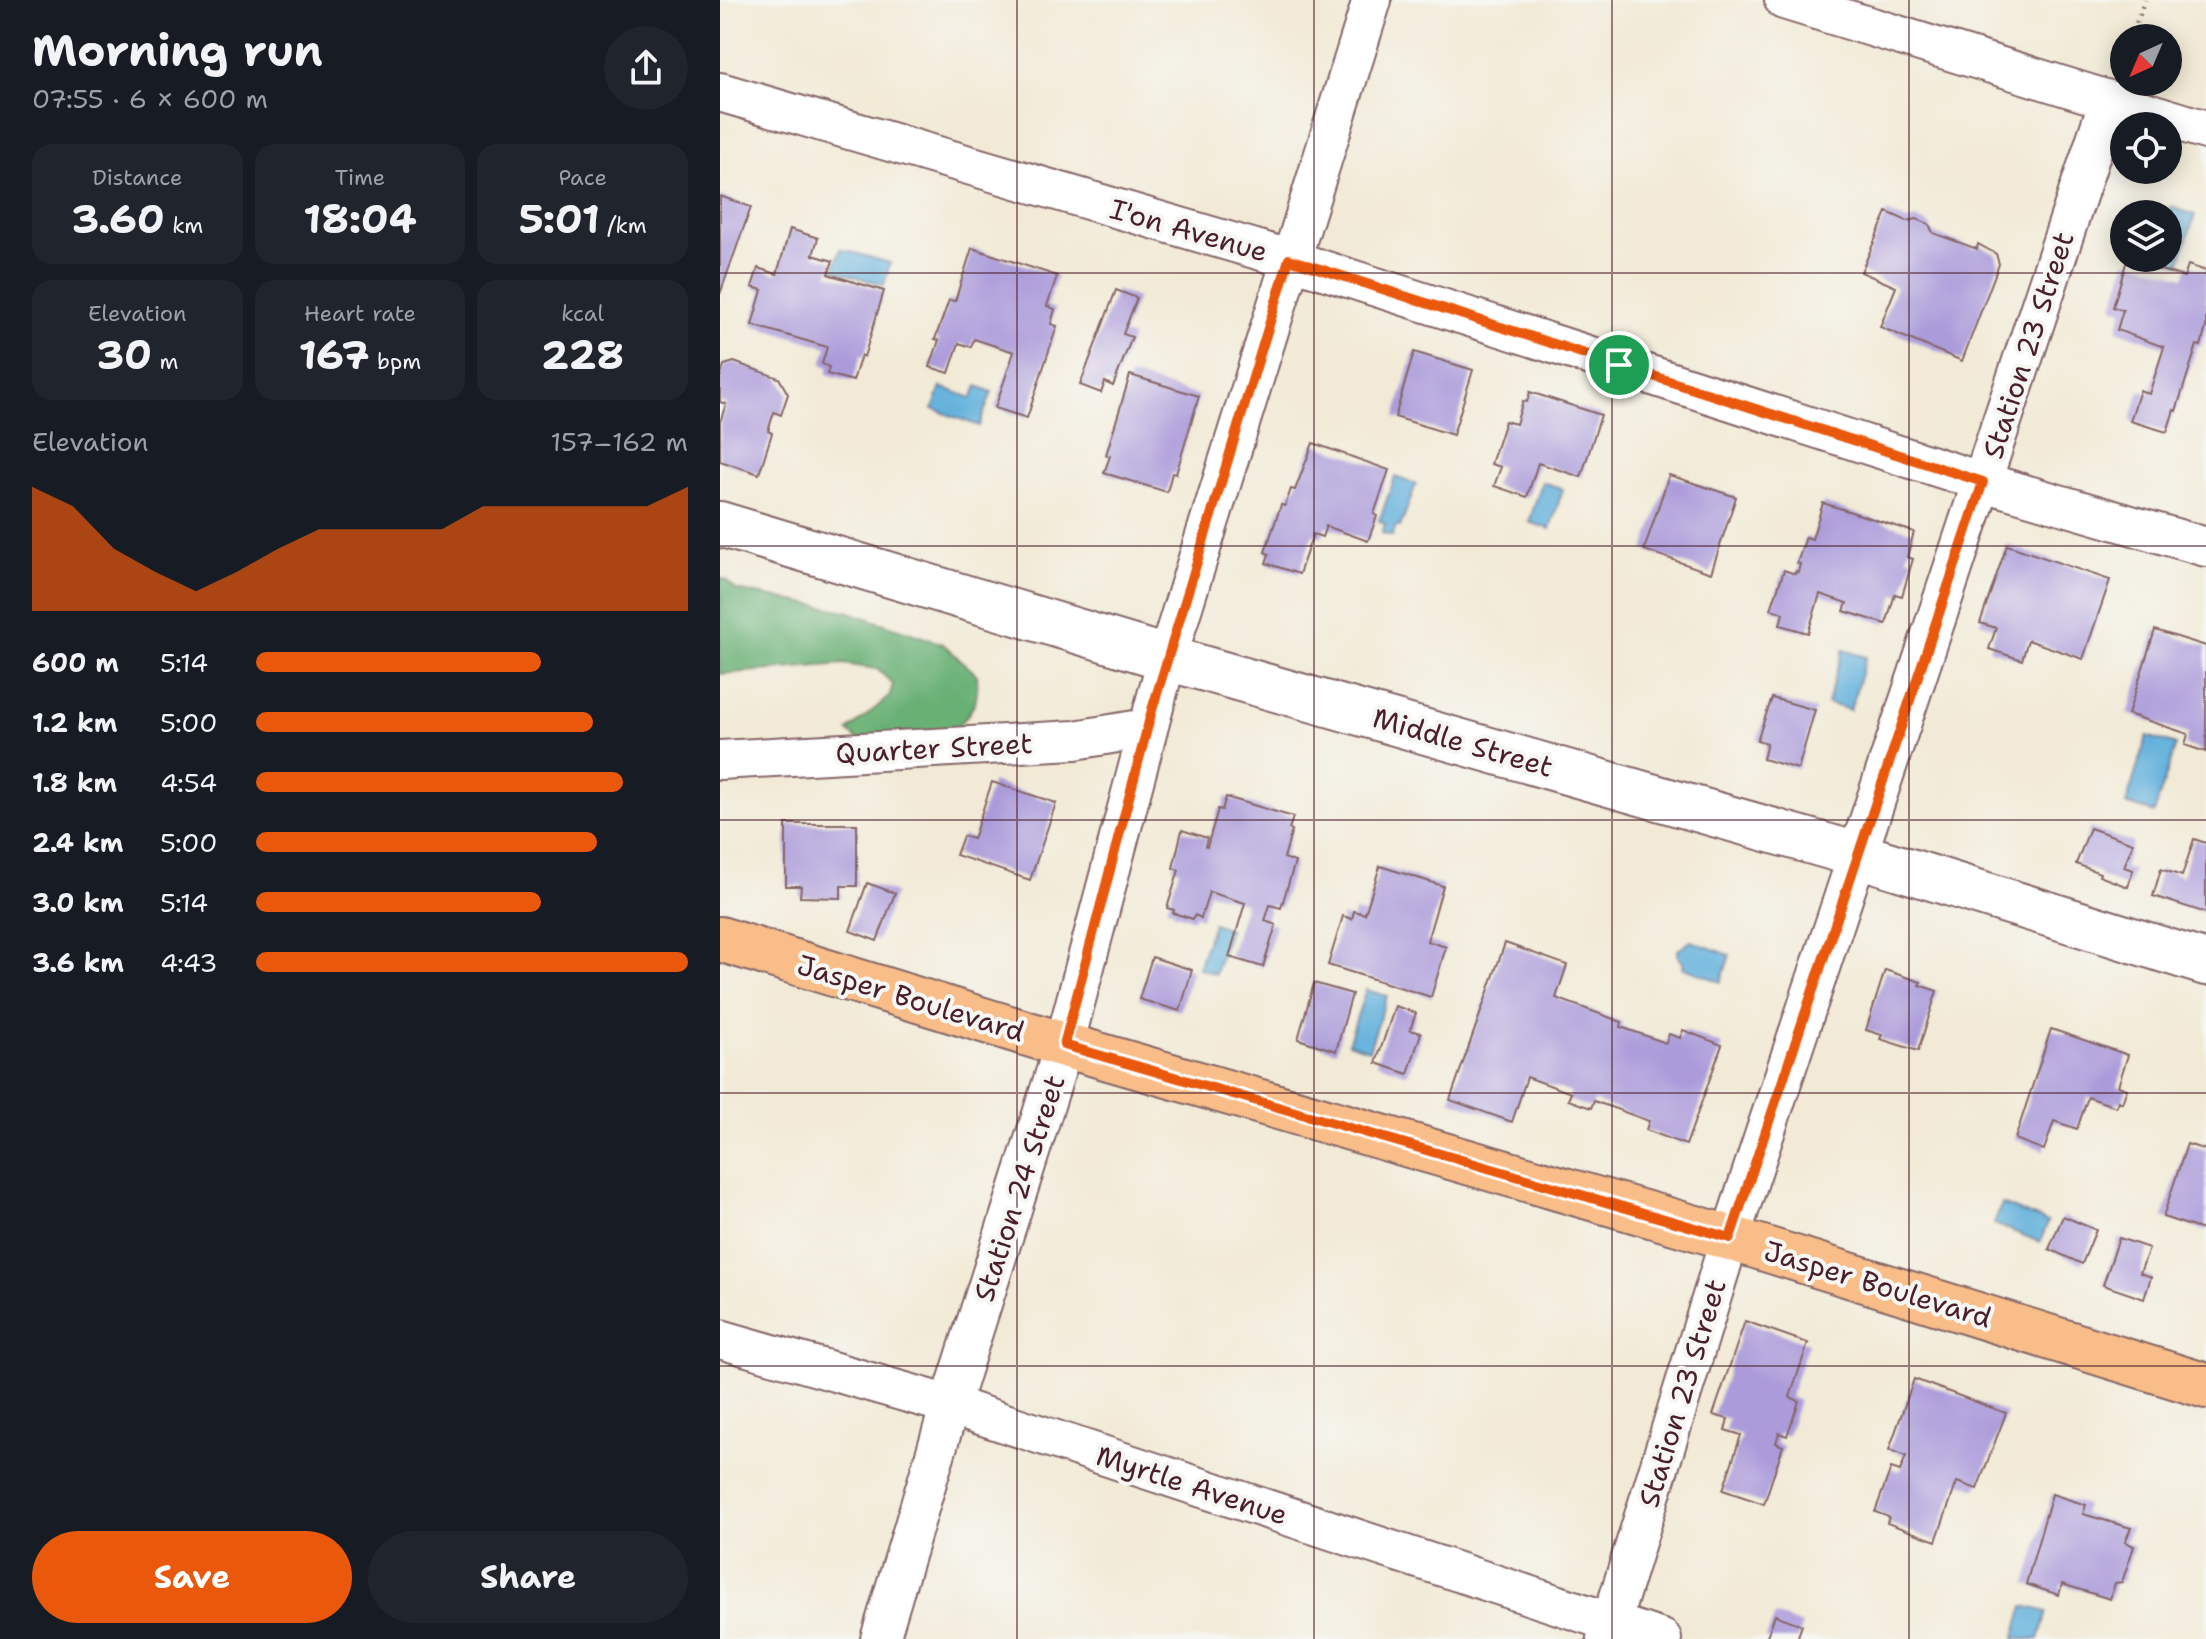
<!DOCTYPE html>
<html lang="en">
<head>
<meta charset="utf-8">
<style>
  body { margin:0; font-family:"Shantell Sans",sans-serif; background:#20242c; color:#f1f3f6; height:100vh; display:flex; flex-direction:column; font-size:30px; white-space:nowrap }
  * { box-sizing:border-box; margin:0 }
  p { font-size:26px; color:#9ea1a6 }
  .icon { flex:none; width:44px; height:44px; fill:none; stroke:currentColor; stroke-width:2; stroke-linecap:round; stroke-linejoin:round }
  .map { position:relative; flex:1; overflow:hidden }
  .details { display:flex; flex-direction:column; background:#171b24; width:720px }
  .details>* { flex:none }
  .needle { width:52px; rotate:224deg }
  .buttons { position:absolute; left:1390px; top:24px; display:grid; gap:16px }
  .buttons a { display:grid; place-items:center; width:72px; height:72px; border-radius:50%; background:#171b24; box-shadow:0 4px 20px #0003; font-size:40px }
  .pin { position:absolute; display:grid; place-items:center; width:68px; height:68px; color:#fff; margin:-34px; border:4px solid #fff; border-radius:50%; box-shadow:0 2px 8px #0007 }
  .round { display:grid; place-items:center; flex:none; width:84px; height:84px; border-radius:42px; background:#20242c }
  .summary { display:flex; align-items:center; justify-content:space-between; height:136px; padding:0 32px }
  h1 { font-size:44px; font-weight:700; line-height:60px }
  .figures { display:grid; grid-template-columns:repeat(3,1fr); gap:12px; height:136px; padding:8px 32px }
  .figures div { display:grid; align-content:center; border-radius:20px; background:#20242c; text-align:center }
  .figures b { font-size:40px; font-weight:700 }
  .figures small { font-size:22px; font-weight:400 }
  .figures p { font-size:22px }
  .chart { height:224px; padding:16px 32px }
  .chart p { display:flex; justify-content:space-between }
  .chart svg { width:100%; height:144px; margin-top:8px; fill:#ea580c; opacity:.7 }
  .button { display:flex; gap:16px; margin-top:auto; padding:16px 32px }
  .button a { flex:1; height:92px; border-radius:48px; background:#ea580c; color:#fff; font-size:32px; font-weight:700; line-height:92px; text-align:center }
  .button a+a { background:#20242c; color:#f1f3f6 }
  ul { padding:0 32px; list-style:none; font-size:26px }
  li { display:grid; grid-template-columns:128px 96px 1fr; align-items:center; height:60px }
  li i { height:20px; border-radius:10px; background:#ea580c }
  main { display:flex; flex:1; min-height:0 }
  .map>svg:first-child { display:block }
  .forest { fill:#69b075; stroke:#5a6850; stroke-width:2 }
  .water { fill:#62b0dc; stroke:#566884; stroke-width:2 }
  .building { fill:#ab9bda }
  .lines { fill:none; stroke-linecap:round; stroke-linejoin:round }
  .minor-casing { stroke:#856667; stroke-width:42 }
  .tertiary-casing { stroke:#856667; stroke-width:48 }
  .primary-casing { stroke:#856667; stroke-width:48 }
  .path { stroke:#856667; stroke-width:5; stroke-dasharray:2 6; stroke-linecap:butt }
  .minor { stroke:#fff; stroke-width:38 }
  .tertiary { stroke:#fff; stroke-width:44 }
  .primary { stroke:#f8bd88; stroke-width:44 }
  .route-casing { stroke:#fff; stroke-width:16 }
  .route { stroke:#ea580c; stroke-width:10 }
  .grid { fill:none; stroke:#4a1f2b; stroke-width:2; stroke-opacity:0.55 }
  .labels { text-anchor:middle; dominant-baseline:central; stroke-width:8; stroke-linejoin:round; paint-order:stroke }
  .street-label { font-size:28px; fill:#4a1f2b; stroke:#f6f6f2 }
</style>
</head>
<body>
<main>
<section class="details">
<div class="summary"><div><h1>Morning run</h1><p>07:55 · 6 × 600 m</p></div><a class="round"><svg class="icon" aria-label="share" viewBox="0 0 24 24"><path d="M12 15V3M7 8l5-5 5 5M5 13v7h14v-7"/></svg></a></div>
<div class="figures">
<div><p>Distance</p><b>3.60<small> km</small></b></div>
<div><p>Time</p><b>18:04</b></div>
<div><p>Pace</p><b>5:01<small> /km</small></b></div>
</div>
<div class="figures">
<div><p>Elevation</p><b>30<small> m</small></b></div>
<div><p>Heart rate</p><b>167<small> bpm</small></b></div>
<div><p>kcal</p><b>228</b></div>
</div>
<div class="chart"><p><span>Elevation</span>157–162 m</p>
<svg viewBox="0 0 160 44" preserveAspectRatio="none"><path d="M0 44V6L10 12L20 25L30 32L40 38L50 32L60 25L70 19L80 19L90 19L100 19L110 12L120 12L130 12L140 12L150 12L160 6V44z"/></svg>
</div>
<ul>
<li><b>600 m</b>5:14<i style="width:66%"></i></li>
<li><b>1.2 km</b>5:00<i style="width:78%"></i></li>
<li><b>1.8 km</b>4:54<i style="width:85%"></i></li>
<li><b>2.4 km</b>5:00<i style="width:79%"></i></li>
<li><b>3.0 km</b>5:14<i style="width:66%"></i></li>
<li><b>3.6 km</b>4:43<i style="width:100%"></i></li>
</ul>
<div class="button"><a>Save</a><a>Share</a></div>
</section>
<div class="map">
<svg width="1486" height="1639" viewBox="0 0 1486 1639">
  <rect width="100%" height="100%" fill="#f6f6f2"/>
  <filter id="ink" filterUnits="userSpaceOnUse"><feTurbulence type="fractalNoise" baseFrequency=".0125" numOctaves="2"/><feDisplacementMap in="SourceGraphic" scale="16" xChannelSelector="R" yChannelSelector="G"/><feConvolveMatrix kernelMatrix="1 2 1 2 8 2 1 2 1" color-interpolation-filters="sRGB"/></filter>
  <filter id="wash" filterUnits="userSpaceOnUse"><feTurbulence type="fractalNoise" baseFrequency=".006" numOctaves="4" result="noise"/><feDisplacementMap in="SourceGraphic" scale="32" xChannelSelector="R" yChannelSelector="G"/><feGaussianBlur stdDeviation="1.8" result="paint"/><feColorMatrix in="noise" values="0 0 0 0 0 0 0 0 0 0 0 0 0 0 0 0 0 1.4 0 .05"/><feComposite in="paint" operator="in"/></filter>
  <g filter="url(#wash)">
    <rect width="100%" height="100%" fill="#f2ead6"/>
    <path class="forest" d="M 0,578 L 6,580 L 16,590 L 126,611 L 223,644 L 257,675 C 259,706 252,709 234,732 L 139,741 L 128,731 L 169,697 L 173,684 L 157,669 L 123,664 L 0,674 Z"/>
    <g class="water">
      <path d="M 1451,207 L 1475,215 L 1459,264 L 1442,258 L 1448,258 L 1448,216 Z"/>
      <path d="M 121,249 L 170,263 L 164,285 L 114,270 Z"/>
      <path d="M 257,386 L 272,392 L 259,426 L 213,409 L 221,387 L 252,398 Z"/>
      <path d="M 675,477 L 696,484 L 680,527 L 676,526 L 672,536 L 662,533 L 665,524 L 659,521 Z"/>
      <path d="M 822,482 L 843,489 L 830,529 L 809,522 Z"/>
      <path d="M 1123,650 L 1146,657 L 1130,710 L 1107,703 Z"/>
      <path d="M 1427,736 L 1456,745 L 1434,813 L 1406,804 Z"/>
      <path d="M 493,923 L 509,929 L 495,974 L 478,968 Z"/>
      <path d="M 971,941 L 1010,955 L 1001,982 L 962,967 L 964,964 L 958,956 L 958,950 Z"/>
      <path d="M 646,990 L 667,996 L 649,1050 L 628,1043 Z"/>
      <path d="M 1282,1204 L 1328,1222 L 1320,1242 L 1274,1224 Z"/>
      <path d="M 1304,1606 L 1327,1612 L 1319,1639 L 1294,1639 Z"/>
    </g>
    <g id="blocks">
      <g class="building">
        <path d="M 0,196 L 31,207 L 0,294 Z"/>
        <path d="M 1167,212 L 1187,221 L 1197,219 L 1209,224 L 1213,233 L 1257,249 L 1258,244 L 1276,254 L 1279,264 L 1242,361 L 1160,327 L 1176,287 L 1141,272 Z"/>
        <path d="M 70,229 L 98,238 L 93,255 L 113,261 L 108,274 L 164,291 L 144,357 L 141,355 L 133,381 L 107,374 L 109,367 L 102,364 L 107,347 L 32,325 L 42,290 L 32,287 L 38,268 L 57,274 Z"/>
        <path d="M 252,248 L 337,276 L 327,306 L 335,309 L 331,324 L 337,326 L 307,418 L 275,408 L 294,352 L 254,339 L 251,347 L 239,343 L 229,373 L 210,367 L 219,340 L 215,339 L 229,300 L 235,301 Z"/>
        <path d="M 1407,260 L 1464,277 L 1468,265 L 1486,271 L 1486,327 L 1481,346 L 1477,345 L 1456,411 L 1454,410 L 1447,432 L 1410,421 L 1420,390 L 1429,394 L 1444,347 L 1397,330 L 1403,310 L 1393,307 Z"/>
        <path d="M 396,290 L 417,298 L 403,334 L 412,337 L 393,386 L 385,382 L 381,393 L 360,385 Z"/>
        <path d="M 694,352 L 753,370 L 733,435 L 675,417 Z"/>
        <path d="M 14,362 L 59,378 L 68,394 L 61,415 L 54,412 L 48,431 L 52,433 L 39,474 L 0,461 L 0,422 L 6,404 L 0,402 L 0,378 L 4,365 Z"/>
        <path d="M 410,375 L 479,396 L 456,474 L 452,473 L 447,492 L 384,473 L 390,456 L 386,455 Z"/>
        <path d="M 810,392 L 881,415 L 861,477 L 818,463 L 807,497 L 774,486 L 781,467 L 771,464 L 785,421 L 796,424 L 803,401 L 807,402 Z"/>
        <path d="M 593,443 L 669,470 L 654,514 L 657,516 L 648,541 L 606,526 L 602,537 L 593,534 L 579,574 L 546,563 L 549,554 L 545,552 L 561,505 L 565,506 L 571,489 L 575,490 Z"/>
        <path d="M 949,475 L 1016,497 L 991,573 L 924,550 Z"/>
        <path d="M 1103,503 L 1194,532 L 1187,557 L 1193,559 L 1182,596 L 1175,594 L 1166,624 L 1124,611 L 1127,603 L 1100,594 L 1088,633 L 1060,625 L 1063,613 L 1051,609 L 1064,570 L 1075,574 L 1076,571 L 1078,572 L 1080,564 L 1077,563 L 1086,537 L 1092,539 Z"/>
        <path d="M 1287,545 L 1390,580 L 1363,659 L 1308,640 L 1302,660 L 1269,649 L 1276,628 L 1260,623 Z"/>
        <path d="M 1435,630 L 1486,646 L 1486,752 L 1465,745 L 1468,734 L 1408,714 Z"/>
        <path d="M 1052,698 L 1095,710 L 1078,769 L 1043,759 L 1047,743 L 1037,740 Z"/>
        <path d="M 272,782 L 336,803 L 310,880 L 236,855 L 243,836 L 253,839 Z"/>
        <path d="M 506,797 L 573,817 L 569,829 L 572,830 L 564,858 L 575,862 L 561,908 L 550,905 L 545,921 L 556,925 L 543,967 L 509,957 L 525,903 L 489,892 L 481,918 L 475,915 L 473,919 L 453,913 L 454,910 L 447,908 L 459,870 L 453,868 L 462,830 L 487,838 L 485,846 L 487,847 L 498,809 L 502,810 Z"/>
        <path d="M 66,824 L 137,824 L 137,886 L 121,886 L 121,898 L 80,897 L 81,886 L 66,886 Z"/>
        <path d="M 1370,828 L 1413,843 L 1404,867 L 1413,870 L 1408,887 L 1379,876 L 1380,873 L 1356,864 Z"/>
        <path d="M 1474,839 L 1486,843 L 1486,913 L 1433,896 L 1441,869 L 1462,876 Z"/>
        <path d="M 660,866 L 723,886 L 707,941 L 726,947 L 711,997 L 608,965 L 623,916 L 632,919 L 634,911 L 645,914 Z"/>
        <path d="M 147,883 L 175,893 L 157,941 L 130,931 Z"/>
        <path d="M 785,943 L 847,965 L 836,998 L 902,1022 L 901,1027 L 946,1043 L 949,1034 L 960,1038 L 963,1030 L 1002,1045 L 966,1145 L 926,1130 L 929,1121 L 874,1101 L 871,1108 L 848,1100 L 851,1093 L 807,1077 L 792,1122 L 730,1100 Z"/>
        <path d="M 432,957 L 472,970 L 460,1011 L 419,999 Z"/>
        <path d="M 1165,970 L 1201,982 L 1199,985 L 1217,991 L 1198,1051 L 1160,1039 L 1162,1035 L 1146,1030 Z"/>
        <path d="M 594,983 L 632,994 L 616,1051 L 578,1039 Z"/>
        <path d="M 675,1006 L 696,1013 L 690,1030 L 701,1033 L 688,1074 L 656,1063 Z"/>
        <path d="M 1331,1029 L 1408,1055 L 1398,1086 L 1407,1089 L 1402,1103 L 1398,1101 L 1396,1107 L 1368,1097 L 1357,1129 L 1334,1121 L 1324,1150 L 1295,1139 Z"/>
        <path d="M 1467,1144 L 1486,1150 L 1486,1231 L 1443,1217 Z"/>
        <path d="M 1343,1216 L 1376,1230 L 1362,1264 L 1329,1249 Z"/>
        <path d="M 1399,1238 L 1429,1248 L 1420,1273 L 1431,1277 L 1424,1299 L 1383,1285 Z"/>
        <path d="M 1025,1321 L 1088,1343 L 1070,1397 L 1079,1401 L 1067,1436 L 1059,1433 L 1056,1443 L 1063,1446 L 1044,1504 L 1003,1490 L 1021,1435 L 1005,1430 L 1008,1419 L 993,1415 Z"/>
        <path d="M 1194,1379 L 1286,1413 L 1257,1489 L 1237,1482 L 1216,1541 L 1167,1523 L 1169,1517 L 1155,1512 L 1171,1468 L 1180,1471 L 1186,1456 L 1169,1450 Z"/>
        <path d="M 1332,1494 L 1366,1505 L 1363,1514 L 1411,1528 L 1405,1542 L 1414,1546 L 1402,1582 L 1395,1583 L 1390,1599 L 1342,1584 L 1339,1595 L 1306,1584 Z"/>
        <path d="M 1055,1615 L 1082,1625 L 1077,1639 L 1046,1639 Z"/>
      </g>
    </g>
  </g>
  <g filter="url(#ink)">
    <use href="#blocks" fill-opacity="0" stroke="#856667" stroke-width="2"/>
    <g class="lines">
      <defs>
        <g id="minor">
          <path d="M 1064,0 L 1486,130"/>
          <path d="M 0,92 L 569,259 L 1263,482 L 1486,547"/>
          <path d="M 0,760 L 355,740 L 427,728"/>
          <path d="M 0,1339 L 230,1405 L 942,1639"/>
          <path d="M 160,1639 L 230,1405 L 344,1045 L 447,658 L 652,0"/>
          <path d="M 886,1639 L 1010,1238 L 1389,100"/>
        </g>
        <path id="tertiary" d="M 0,524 L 447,658 L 1138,855 L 1486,963"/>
        <path id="primary" d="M 0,939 L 344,1045 L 1010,1238 L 1486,1386"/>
      </defs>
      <use href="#minor" class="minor-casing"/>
      <use href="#tertiary" class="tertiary-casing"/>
      <use href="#primary" class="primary-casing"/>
      <path class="path" d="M 1411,38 L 1425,0"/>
      <use href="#minor" class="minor"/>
      <use href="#tertiary" class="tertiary"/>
      <use href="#primary" class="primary"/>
    </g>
  </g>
  <g class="lines" filter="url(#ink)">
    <defs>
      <path id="route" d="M 569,259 L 1263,482 L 1010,1238 L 344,1045 L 432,710 Z"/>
    </defs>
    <use href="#route" class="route-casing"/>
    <use href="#route" class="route"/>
  </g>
  <path class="grid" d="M 297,0 L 297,1639M 594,0 L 594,1639M 892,0 L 892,1639M 1189,0 L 1189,1639M 0,273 L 1486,273M 0,546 L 1486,546M 0,820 L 1486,820M 0,1093 L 1486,1093M 0,1366 L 1486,1366"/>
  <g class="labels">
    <g class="street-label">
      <text transform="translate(469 230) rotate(16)">I'on Avenue</text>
      <text transform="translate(1308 345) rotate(-72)">Station 23 Street</text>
      <text transform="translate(743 742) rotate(16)">Middle Street</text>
      <text transform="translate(214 748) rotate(-3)">Quarter Street</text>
      <text transform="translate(191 998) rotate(17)">Jasper Boulevard</text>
      <text transform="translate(299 1188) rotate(-72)">Station 24 Street</text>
      <text transform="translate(1158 1284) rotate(17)">Jasper Boulevard</text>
      <text transform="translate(962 1393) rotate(-73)">Station 23 Street</text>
      <text transform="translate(472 1485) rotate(18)">Myrtle Avenue</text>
    </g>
  </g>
</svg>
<div class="buttons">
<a><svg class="needle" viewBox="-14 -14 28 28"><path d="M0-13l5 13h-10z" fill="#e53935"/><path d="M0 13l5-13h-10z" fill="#9ea1a6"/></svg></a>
<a><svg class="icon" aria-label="locate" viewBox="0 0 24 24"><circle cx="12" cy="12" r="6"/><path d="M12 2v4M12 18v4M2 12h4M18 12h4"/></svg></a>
<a><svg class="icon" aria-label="layers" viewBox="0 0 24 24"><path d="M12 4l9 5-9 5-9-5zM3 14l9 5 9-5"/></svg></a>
</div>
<div class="pin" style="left:899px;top:365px;background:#1e9e55"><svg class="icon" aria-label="arrive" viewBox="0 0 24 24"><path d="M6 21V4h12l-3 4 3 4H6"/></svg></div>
</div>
</main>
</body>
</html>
